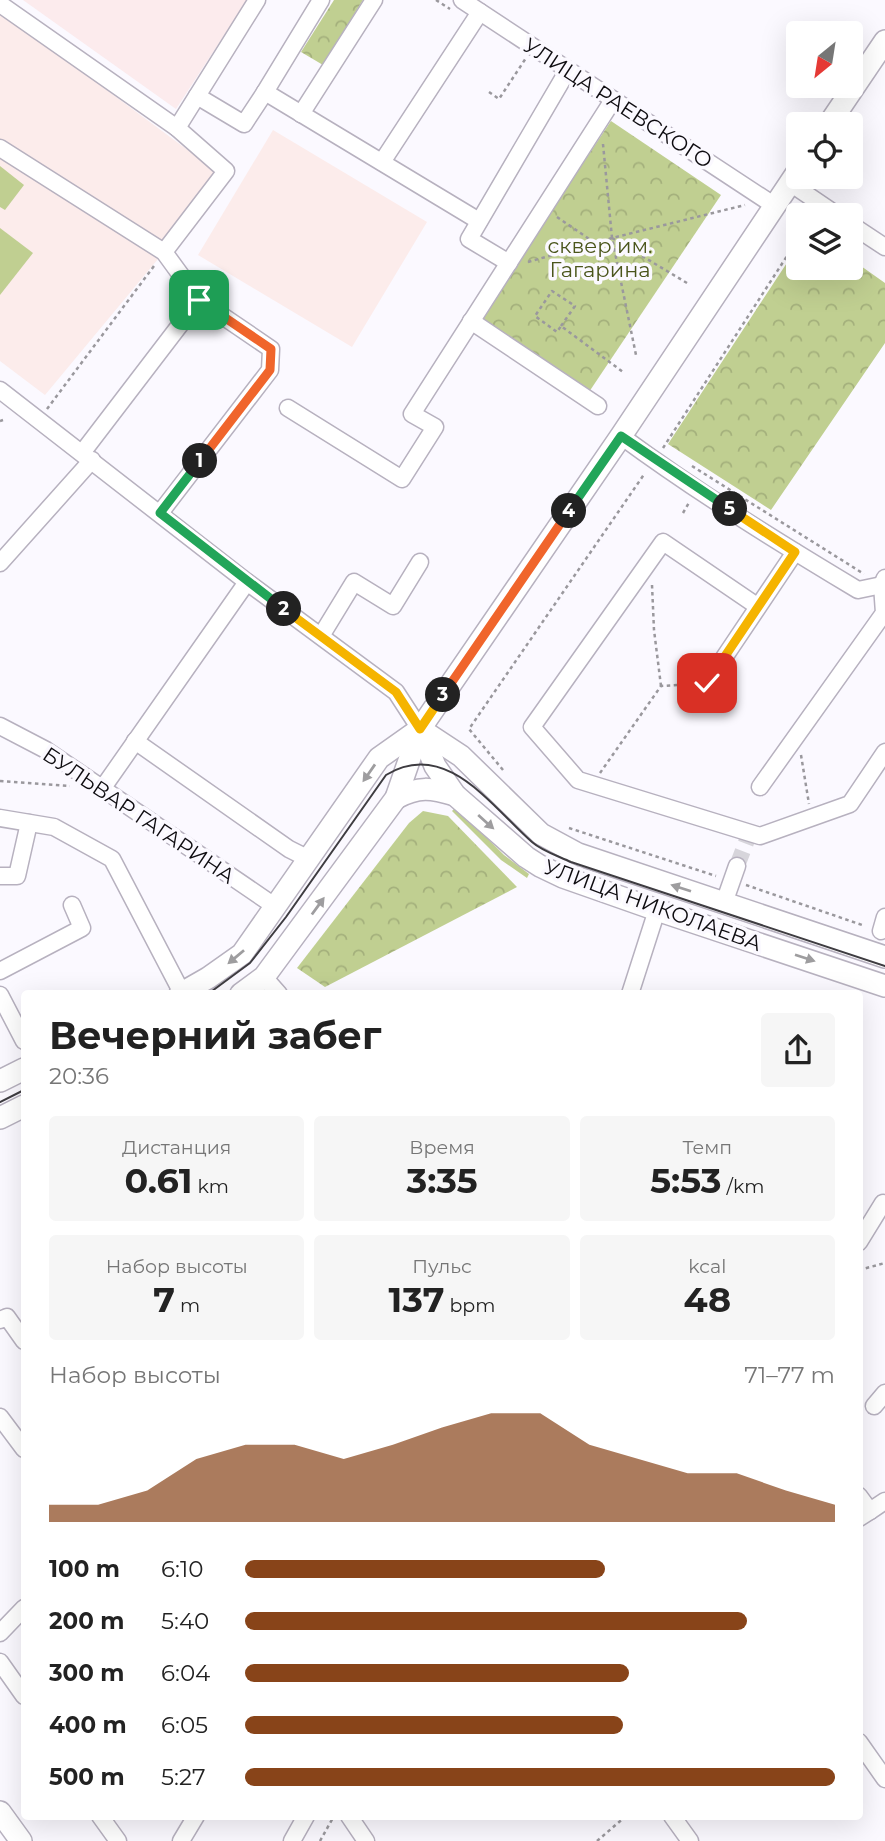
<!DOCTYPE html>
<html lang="ru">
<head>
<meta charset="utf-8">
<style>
  body { margin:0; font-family:Montserrat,sans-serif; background:#f6f6f6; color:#222; height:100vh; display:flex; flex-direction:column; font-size:26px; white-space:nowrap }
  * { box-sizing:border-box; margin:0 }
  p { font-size:23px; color:#767676 }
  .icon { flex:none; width:38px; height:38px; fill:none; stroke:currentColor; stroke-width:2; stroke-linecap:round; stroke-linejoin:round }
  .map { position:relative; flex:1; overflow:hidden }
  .drawer { position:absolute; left:21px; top:990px; width:842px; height:830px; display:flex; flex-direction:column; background:#fff; border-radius:7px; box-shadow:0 7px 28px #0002 }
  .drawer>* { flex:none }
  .needle { width:46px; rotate:210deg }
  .tools { position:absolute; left:786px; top:21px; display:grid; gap:14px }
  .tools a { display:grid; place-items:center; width:77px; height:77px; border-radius:7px; background:#fff; box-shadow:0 7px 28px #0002; font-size:35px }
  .pin { position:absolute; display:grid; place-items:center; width:60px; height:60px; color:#fff; margin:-30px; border-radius:14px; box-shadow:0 4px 10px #0006 }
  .km { position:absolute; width:35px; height:35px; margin:-18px; border-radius:50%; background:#222; color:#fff; font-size:19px; line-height:35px; text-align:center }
  .round { display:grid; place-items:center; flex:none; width:74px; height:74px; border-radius:7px; background:#f6f6f6 }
  .summary { display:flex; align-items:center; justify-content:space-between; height:119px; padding:0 28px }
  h1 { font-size:38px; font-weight:700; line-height:52px }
  .figures { display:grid; grid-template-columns:repeat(3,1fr); gap:10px; height:119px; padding:7px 28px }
  .figures div { display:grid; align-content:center; border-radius:7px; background:#f6f6f6; text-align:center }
  .figures b { font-size:35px; font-weight:700 }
  .figures small { font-size:19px; font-weight:400 }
  .figures p { font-size:19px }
  .chart { height:196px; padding:14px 28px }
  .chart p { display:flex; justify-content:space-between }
  .chart svg { width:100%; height:126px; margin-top:7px; fill:#884419; opacity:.7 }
  ul { padding:0 28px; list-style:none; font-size:23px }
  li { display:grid; grid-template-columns:112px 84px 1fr; align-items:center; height:52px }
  li i { height:18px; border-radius:9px; background:#884419 }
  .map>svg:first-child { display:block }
  .education { fill:#fceceb }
  .medical { fill:#fcebed }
  .grass { fill:#c0cf91 }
  .park { fill:url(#park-crowns) }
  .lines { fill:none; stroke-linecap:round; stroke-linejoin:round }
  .minor-tunnel { stroke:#d7d5db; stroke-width:16; stroke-dasharray:16 8; stroke-linecap:butt }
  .minor-casing { stroke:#b7b1bf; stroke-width:19 }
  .major-casing { stroke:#b7b1bf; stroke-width:24 }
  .path { stroke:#9a989d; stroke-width:2.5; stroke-dasharray:3.5 3.5; stroke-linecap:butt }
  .minor { stroke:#fff; stroke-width:16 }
  .major { stroke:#fff; stroke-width:21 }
  .tram { stroke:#3e3c41; stroke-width:2 }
  .oneway { fill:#9e9d9f }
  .split-1-casing { stroke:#fff; stroke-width:14 }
  .split-2-casing { stroke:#fff; stroke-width:14 }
  .split-3-casing { stroke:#fff; stroke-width:14 }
  .split-4-casing { stroke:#fff; stroke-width:14 }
  .split-5-casing { stroke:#fff; stroke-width:14 }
  .split-6-casing { stroke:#fff; stroke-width:14 }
  .split-1 { stroke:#f0652b; stroke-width:9 }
  .split-2 { stroke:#22a559; stroke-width:9 }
  .split-3 { stroke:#f5b400; stroke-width:9 }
  .split-4 { stroke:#f0652b; stroke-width:9 }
  .split-5 { stroke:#22a559; stroke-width:9 }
  .split-6 { stroke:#f5b400; stroke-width:9 }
  .labels { text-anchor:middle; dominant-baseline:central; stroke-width:7; stroke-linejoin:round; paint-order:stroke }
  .street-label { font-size:21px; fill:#0d0b0f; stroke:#fbf9ff }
  .park-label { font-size:21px; fill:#4a551b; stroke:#fbf9ff }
</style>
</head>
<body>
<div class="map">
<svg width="885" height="1841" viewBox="0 0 885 1841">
  <defs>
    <pattern id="park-crowns" width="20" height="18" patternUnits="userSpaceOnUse" patternTransform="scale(1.75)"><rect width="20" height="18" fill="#c0cf91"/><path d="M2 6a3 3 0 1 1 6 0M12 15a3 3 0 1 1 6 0" fill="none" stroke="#a4b07c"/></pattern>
  </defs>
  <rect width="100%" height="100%" fill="#fbf9ff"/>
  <g class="education">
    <path d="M 0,11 L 216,171 L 173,241 L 45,395 L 0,361 Z"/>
    <path d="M 273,130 L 427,222 L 352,347 L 198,255 Z"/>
  </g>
  <path class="medical" d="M 23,0 L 247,0 L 176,109 Z"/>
  <g class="grass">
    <path d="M 0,166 L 24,185 L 5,210 L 0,207 Z"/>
    <path d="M 0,228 L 33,253 L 0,295 Z"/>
    <path d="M 456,807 L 504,855 L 529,874 L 527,878 L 501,860 L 452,811 Z"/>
  </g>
  <g class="park">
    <path d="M 334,0 L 363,0 L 323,65 L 301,52 Z"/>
    <path d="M 611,121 L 721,195 L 589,392 L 479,319 Z"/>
    <path d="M 798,246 L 798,268 L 850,268 L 851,259 L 885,283 L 885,343 L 771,510 L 668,444 Z"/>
    <path d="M 423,811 L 448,816 L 517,887 L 325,987 L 297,968 L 409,823 Z"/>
  </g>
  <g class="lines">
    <path class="minor-tunnel" d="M 737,866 L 747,840"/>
    <defs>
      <g id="minor">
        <path d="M 321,0 L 265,92 L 479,221"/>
        <path d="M 462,0 L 775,206"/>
        <path d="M 0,4 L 177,128 L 226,171 L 164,252"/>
        <path d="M 197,96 L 244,124 L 265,92"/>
        <path d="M 301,114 L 374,0"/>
        <path d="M 177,128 L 257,0"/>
        <path d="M 0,148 L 164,252 L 199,300 L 271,349 L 270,370 L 160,513"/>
        <path d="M 382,162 L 480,12"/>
        <path d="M 790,183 L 837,215"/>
        <path d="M 850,224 L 885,247"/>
        <path d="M 509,263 L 469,239 L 568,70"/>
        <path d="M 471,321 L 598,406"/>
        <path d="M 0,390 L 247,582 L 396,692 L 420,729"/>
        <path d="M 288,408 L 402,479 L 435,427 L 412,414 L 613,100"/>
        <path d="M 621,436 C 697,492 778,542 858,590 L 882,585"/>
        <path d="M 82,453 L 199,300"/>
        <path d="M 0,563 L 92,460"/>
        <path d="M 757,606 L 663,542 L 532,727 L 578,780 L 760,836 L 850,804 L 885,752"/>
        <path d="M 321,636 L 354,582 L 393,606 L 420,562"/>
        <path d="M 707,683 L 795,552"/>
        <path d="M 0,726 L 46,750 L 276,907"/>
        <path d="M 135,741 L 289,849 L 309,859"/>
        <path d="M 760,787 L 884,613 L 882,585 L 885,578"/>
        <path d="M 102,789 L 247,582"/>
        <path d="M 0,818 L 54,827 L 112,859 L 182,993"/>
        <path d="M 0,876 L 17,876 L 29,823"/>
        <path d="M 724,903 L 737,866"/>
        <path d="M 881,931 L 885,917"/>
        <path d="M 0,971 L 82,928 L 72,905"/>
        <path d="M 264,977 L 279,994"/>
        <path d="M 630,994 L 657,910"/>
        <path d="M 0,995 L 24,1041"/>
        <path d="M 859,1242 L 883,1203"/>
        <path d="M 0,1320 L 7,1317 L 24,1341"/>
        <path d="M 874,1406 L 885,1393"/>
        <path d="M 0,1417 L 24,1449"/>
        <path d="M 859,1496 L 870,1511 L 859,1518"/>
        <path d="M 870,1511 L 885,1501"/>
        <path d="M 0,1633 L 24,1608"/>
        <path d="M 0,1662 L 24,1696"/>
        <path d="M 859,1742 L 885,1779"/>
        <path d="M 100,1816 L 118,1841"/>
        <path d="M 349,1816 L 366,1841"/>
        <path d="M 672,1816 L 690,1841"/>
        <path d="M 181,1841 L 196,1816"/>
        <path d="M 292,1841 L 306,1816"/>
      </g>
      <g id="major">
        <path d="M 829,124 L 885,41"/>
        <path d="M 420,729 L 435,766 L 455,795 L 526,857 L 540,866 L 563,877 L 657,910 L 885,986"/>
        <path d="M 420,729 L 461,756 L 541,834 L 578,854 L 885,957"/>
        <path d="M 396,798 C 419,786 431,788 455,795"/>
        <path d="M 180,994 L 208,978 L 242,954 L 379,758 L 420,729"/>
        <path d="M 241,994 L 264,977 L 396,798 L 420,729 L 621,436 L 798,171"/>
        <path d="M 0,1081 L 24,1069"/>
        <path d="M 0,1118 L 24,1106"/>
        <path d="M 0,1812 L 21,1841"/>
      </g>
    </defs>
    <use href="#minor" class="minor-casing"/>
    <use href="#major" class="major-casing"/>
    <g class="path">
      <path d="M 436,0 L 450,9"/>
      <path d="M 489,92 L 499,99 L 526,58"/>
      <path d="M 603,144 L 612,238 L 636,355"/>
      <path d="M 557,217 L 595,243"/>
      <path d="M 612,238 L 687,283"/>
      <path d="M 528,262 L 612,238 L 745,205"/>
      <path d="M 561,326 L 575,306 L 552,291 L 535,316 L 557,332 L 561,326 L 623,372"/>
      <path d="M 47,409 L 154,266"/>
      <path d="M 0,421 L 3,420"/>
      <path d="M 663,448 L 798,239"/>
      <path d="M 692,466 L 864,574"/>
      <path d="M 683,513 L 690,501"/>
      <path d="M 652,585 L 654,630 L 661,686"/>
      <path d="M 801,755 L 809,804"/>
      <path d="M 503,770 L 469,729 L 645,473"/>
      <path d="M 600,773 L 661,686 L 692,684"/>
      <path d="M 0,781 L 70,786"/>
      <path d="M 569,828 L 716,876"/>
      <path d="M 746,885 L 865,926"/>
      <path d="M 859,1270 L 885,1263"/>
      <path d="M 320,1841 L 334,1816"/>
      <path d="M 597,1841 L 626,1816"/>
    </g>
    <use href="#minor" class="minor"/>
    <use href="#major" class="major"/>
    <g class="tram">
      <path d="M 208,994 L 250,963 L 286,917 L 386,775 C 446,738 492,807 532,842 C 542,851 558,856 571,862 L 885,966"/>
      <path d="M 0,1102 L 24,1090"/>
    </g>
  </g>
  <defs><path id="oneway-solid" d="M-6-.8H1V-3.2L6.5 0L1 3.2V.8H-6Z" transform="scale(1.75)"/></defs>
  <g class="oneway">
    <use href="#oneway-solid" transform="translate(369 773) rotate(125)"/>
    <use href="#oneway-solid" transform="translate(486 822) rotate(42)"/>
    <use href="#oneway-solid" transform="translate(681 888) rotate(-162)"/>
    <use href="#oneway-solid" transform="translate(318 906) rotate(-54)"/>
    <use href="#oneway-solid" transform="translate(236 957) rotate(140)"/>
    <use href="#oneway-solid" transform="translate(805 958) rotate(18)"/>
  </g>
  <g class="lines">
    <defs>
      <path id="split-1" d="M 199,300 L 271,349 L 270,370 L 200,461"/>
      <path id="split-2" d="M 200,461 L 160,513 L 284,609"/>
      <path id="split-3" d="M 284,609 L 396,692 L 420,729 L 443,695"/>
      <path id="split-4" d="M 443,695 L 569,511"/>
      <path id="split-5" d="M 569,511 L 621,436 L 730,509"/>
      <path id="split-6" d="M 707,683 L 795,552 L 730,509"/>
    </defs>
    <use href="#split-1" class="split-1-casing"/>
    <use href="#split-2" class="split-2-casing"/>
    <use href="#split-3" class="split-3-casing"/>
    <use href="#split-4" class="split-4-casing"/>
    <use href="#split-5" class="split-5-casing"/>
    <use href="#split-6" class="split-6-casing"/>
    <use href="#split-1" class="split-1"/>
    <use href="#split-2" class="split-2"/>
    <use href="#split-3" class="split-3"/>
    <use href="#split-4" class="split-4"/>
    <use href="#split-5" class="split-5"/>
    <use href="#split-6" class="split-6"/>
  </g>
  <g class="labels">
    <g class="street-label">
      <text transform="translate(618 103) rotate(33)">УЛИЦА РАЕВСКОГО</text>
      <text transform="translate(139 815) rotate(34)">БУЛЬВАР ГАГАРИНА</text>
      <text transform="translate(653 905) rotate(20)">УЛИЦА НИКОЛАЕВА</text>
    </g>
    <g class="park-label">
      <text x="600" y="245">сквер им.<tspan x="600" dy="24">Гагарина</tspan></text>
    </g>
  </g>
</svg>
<div class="tools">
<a><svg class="needle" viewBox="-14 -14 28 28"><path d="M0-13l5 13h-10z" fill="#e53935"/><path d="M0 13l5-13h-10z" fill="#767676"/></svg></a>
<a><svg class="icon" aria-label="locate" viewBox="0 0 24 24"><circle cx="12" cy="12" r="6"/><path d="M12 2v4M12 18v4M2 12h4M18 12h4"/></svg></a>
<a><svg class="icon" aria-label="layers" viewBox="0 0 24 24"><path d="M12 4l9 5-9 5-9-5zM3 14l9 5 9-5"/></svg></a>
</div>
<div class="pin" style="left:199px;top:300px;background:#1e9e55"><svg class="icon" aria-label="arrive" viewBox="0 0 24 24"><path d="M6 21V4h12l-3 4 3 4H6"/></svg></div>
<div class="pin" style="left:707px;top:683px;background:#d93025"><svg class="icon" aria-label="check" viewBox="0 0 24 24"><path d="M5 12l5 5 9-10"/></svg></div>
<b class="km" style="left:200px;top:461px">1</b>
<b class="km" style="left:284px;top:609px">2</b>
<b class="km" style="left:443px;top:695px">3</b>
<b class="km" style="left:569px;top:511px">4</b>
<b class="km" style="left:730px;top:509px">5</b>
<section class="drawer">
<div class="summary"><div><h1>Вечерний забег</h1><p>20:36</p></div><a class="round"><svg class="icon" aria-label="share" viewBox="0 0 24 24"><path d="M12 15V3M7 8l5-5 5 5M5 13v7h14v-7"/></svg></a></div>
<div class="figures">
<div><p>Дистанция</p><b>0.61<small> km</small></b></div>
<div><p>Время</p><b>3:35</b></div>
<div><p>Темп</p><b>5:53<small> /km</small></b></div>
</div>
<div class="figures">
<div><p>Набор высоты</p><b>7<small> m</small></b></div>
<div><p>Пульс</p><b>137<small> bpm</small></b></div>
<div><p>kcal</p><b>48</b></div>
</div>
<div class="chart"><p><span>Набор высоты</span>71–77 m</p>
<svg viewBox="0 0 160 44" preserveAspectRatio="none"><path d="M0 44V38L10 38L20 33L30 22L40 17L50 17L60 22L70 17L80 11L90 6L100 6L110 17L120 22L130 27L140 27L150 33L160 38V44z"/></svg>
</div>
<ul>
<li><b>100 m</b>6:10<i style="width:61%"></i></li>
<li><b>200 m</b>5:40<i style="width:85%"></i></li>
<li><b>300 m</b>6:04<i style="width:65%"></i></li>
<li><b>400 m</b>6:05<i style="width:64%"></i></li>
<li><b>500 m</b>5:27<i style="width:100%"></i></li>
</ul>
</section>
</div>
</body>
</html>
